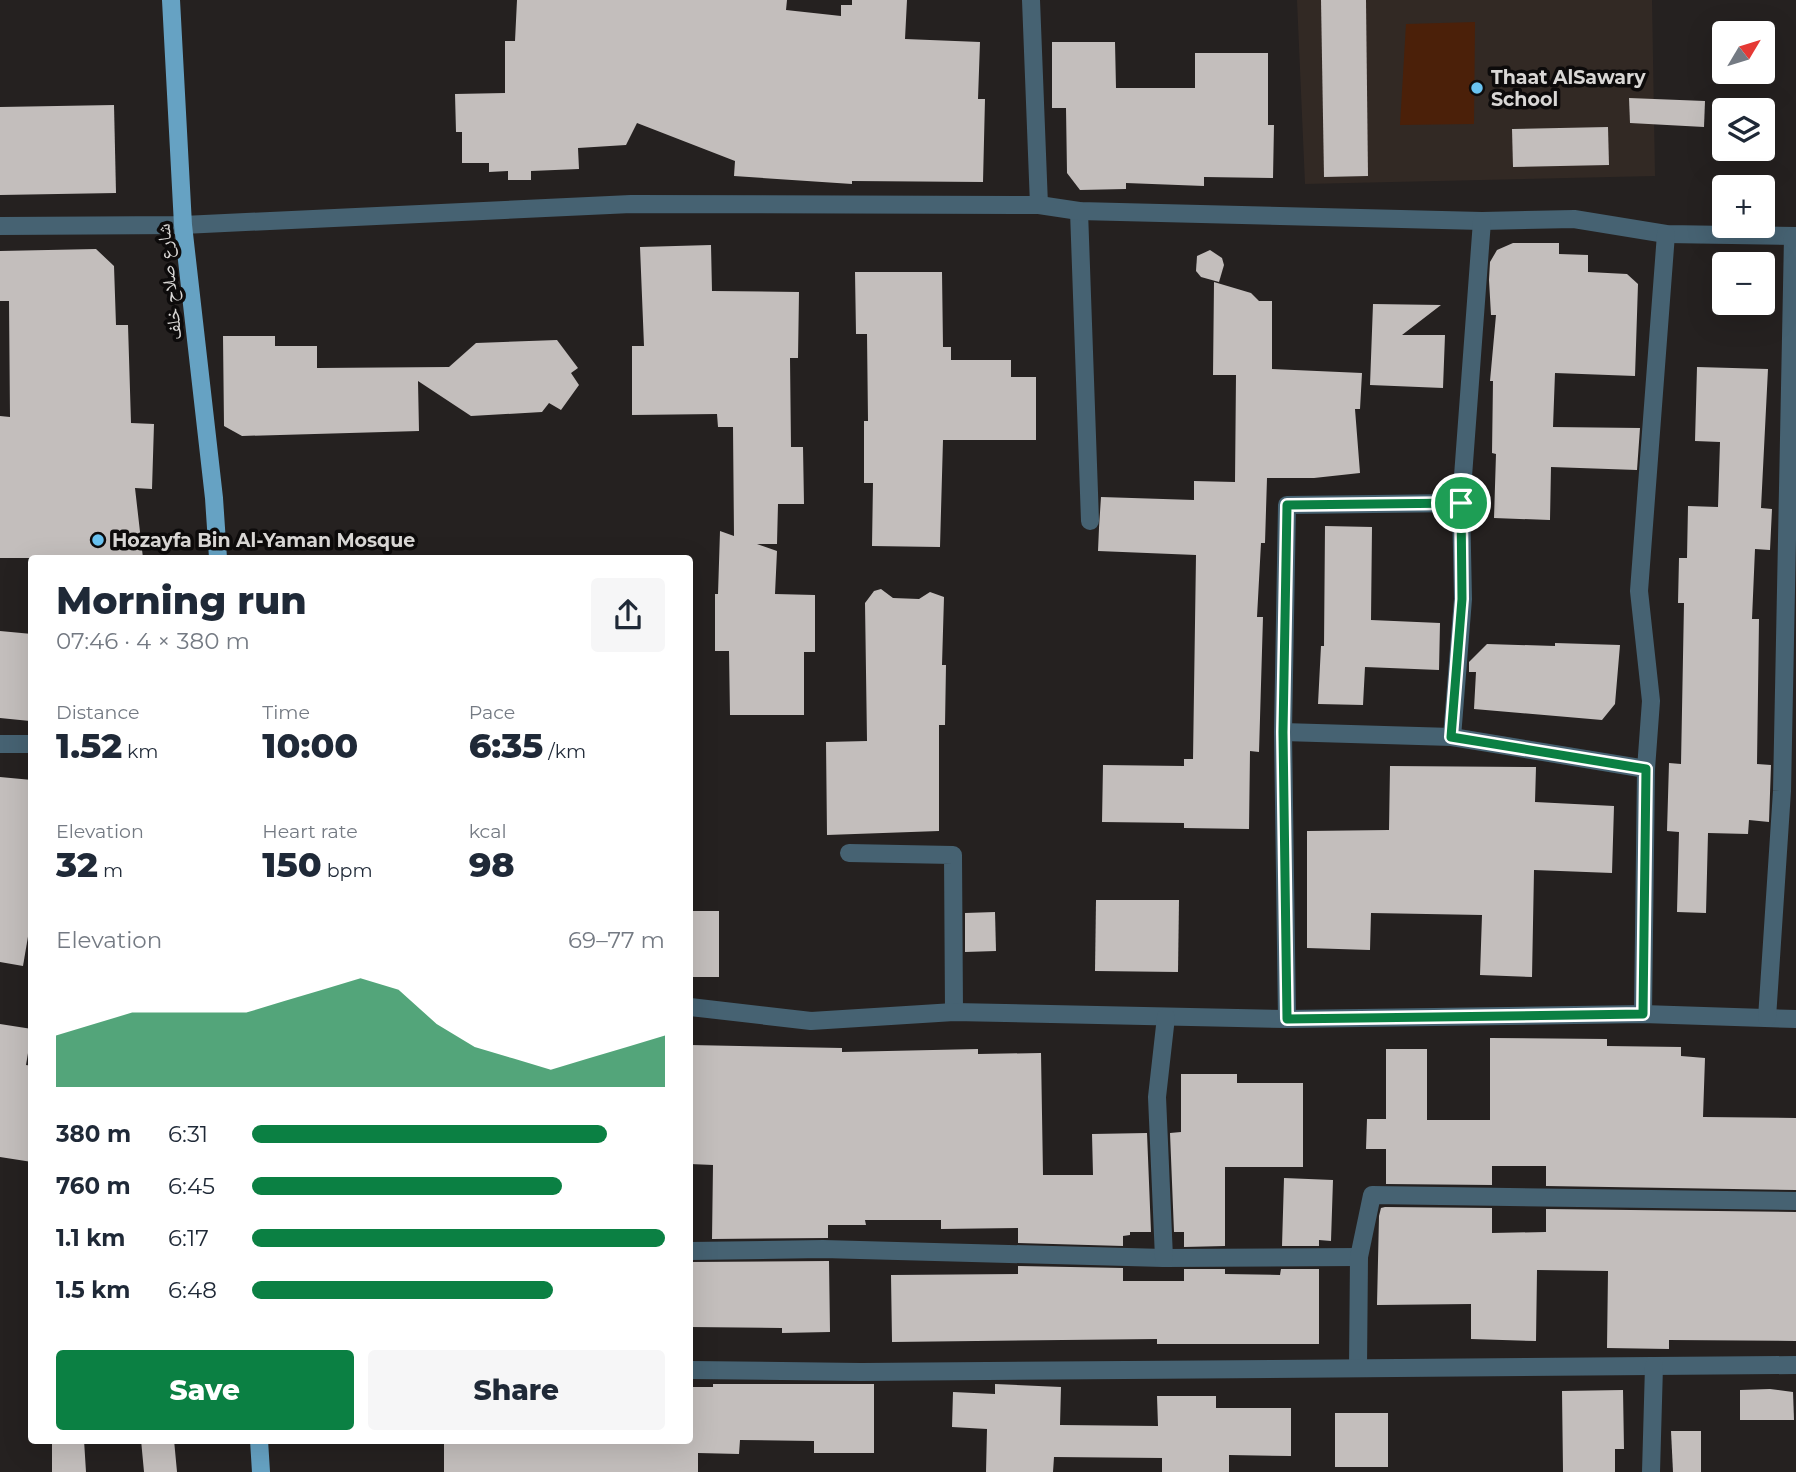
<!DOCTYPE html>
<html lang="en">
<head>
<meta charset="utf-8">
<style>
  body { margin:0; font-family:Montserrat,"Noto Naskh Arabic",sans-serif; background:#f6f6f7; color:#1f2937; height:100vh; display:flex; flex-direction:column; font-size:26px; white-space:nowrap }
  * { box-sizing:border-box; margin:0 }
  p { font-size:23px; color:#747a83 }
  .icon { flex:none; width:38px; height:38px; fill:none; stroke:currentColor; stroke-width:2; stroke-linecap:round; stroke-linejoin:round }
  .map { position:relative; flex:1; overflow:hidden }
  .drawer { position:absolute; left:28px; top:555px; width:665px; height:889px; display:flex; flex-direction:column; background:#fff; border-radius:7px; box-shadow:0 7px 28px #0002 }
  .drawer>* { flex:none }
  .needle { width:46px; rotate:52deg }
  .tools { position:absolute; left:1712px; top:21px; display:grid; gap:14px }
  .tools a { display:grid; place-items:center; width:63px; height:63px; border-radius:7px; background:#fff; box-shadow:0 7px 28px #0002; font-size:35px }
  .pin { position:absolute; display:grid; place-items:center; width:60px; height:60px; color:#fff; margin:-30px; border:4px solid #fff; border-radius:50%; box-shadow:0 2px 7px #0007 }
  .round { display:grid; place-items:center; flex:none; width:74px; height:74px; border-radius:7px; background:#f6f6f7 }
  .overview { display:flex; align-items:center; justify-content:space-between; height:119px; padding:0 28px }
  h1 { font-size:38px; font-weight:800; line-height:52px }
  .metrics { display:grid; grid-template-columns:repeat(3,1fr); gap:10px; height:119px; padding:7px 28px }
  .metrics div { display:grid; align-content:center }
  .metrics b { font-size:35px; font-weight:800 }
  .metrics small { font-size:19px; font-weight:400 }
  .metrics p { font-size:19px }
  .chart { height:196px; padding:14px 28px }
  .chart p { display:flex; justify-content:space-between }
  .chart svg { width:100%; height:126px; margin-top:7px; fill:#0b8043; opacity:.7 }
  .action { display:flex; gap:14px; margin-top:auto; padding:14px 28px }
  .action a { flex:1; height:80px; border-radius:7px; background:#0b8043; color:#fff; font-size:28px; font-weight:800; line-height:80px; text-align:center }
  .action a+a { background:#f6f6f7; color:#1f2937 }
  ul { padding:0 28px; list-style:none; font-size:23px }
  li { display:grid; grid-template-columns:112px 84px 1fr; align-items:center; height:52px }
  li i { height:18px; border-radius:9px; background:#0b8043 }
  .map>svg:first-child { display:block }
  .built { fill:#322924 }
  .green { fill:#4b2009 }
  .building { fill:#c3bebc }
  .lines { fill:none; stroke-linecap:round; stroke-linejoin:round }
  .minor { stroke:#466272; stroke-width:18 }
  .major { stroke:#66a2c3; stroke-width:18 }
  .route-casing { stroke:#fff; stroke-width:14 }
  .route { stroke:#0b8043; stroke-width:9 }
  .poi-dot { fill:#6ac3f1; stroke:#0d0b0b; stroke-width:2.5 }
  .labels { text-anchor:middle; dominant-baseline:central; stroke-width:7; stroke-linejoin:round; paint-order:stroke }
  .poi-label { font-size:19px; font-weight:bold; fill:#d9d7d5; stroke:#0d0b0b; text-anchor:start }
  .street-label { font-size:19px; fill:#d9d7d5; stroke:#0d0b0b }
</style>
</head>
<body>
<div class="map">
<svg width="1796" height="1472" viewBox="0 0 1796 1472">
  <rect width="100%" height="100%" fill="#252120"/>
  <path class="built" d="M 1297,0 L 1652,0 L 1655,176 L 1305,184 Z"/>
  <path class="green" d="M 1475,22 L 1474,124 L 1400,125 L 1406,24 Z"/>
  <g class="building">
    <path d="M 517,0 L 787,0 L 786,10 L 841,16 L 841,5 L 852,5 L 852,0 L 907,0 L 905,39 L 980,42 L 978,99 L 985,99 L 983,182 L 852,181 L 852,184 L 734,176 L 735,161 L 637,123 L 626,145 L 578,148 L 579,169 L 531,171 L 531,180 L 508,180 L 508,171 L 489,172 L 489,163 L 462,163 L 462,132 L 456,132 L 455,94 L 505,93 L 505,41 L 515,41 Z"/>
    <path d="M 1321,0 L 1366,0 L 1368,176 L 1324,177 Z"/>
    <path d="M 1052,42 L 1115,42 L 1116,88 L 1195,88 L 1195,53 L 1268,53 L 1268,125 L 1274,125 L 1273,178 L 1204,177 L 1204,186 L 1126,183 L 1126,189 L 1080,190 L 1067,173 L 1066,108 L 1052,108 Z"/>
    <path d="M 1629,98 L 1705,101 L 1704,127 L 1630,123 Z"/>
    <path d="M 114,105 L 116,193 L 0,195 L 0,107 Z"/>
    <path d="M 1608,127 L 1609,165 L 1513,167 L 1512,129 Z"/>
    <path d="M 1513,243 L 1559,243 L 1559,254 L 1588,255 L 1588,272 L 1627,274 L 1638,284 L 1635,376 L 1555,373 L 1553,427 L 1640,428 L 1637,470 L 1551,467 L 1550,520 L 1494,518 L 1496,454 L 1492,453 L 1493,381 L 1490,381 L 1496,315 L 1491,315 L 1489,280 L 1490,262 L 1497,250 Z"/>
    <path d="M 711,245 L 712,291 L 799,292 L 798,358 L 790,358 L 791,447 L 803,447 L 804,504 L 778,504 L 777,544 L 757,544 L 777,551 L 775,594 L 815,595 L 815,652 L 804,652 L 804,715 L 730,715 L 729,651 L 715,651 L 715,594 L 718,594 L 720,531 L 734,536 L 733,427 L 718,427 L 717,414 L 632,415 L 632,346 L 644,346 L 640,247 Z"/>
    <path d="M 96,249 L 114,266 L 116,325 L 128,325 L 131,423 L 154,424 L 152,489 L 135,488 L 143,558 L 0,558 L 0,416 L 10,417 L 9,301 L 0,301 L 0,251 Z"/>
    <path d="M 1210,250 L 1222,258 L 1224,265 L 1219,282 L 1201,277 L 1196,271 L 1197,256 Z"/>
    <path d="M 855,272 L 942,272 L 943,347 L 951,347 L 951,360 L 1011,360 L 1011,377 L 1036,377 L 1036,440 L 943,440 L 940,547 L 872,546 L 873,483 L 864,483 L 864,421 L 868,421 L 867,334 L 856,334 Z"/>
    <path d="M 1214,282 L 1251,293 L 1259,301 L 1272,301 L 1272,369 L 1362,373 L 1360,409 L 1355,409 L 1360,473 L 1314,478 L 1267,478 L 1265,543 L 1261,543 L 1257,617 L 1263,617 L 1259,752 L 1250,751 L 1249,829 L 1184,828 L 1184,823 L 1102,822 L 1103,765 L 1184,766 L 1184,759 L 1193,759 L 1196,555 L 1098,551 L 1099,528 L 1101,497 L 1194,500 L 1194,481 L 1235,482 L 1236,375 L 1213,375 Z"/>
    <path d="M 1373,304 L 1441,305 L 1402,335 L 1445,335 L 1443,388 L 1370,385 Z"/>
    <path d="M 223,336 L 275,336 L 275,346 L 317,346 L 317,368 L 449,367 L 476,343 L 557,340 L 578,368 L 571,373 L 579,385 L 561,410 L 549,403 L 542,412 L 471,416 L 418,381 L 419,431 L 242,436 L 224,426 Z"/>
    <path d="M 1697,367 L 1768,369 L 1761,508 L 1772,509 L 1770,550 L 1755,549 L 1752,619 L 1759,619 L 1757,764 L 1771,765 L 1769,822 L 1749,820 L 1748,834 L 1708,833 L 1706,913 L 1677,912 L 1679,832 L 1667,831 L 1669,763 L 1681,764 L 1684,603 L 1678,603 L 1679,558 L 1687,558 L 1688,506 L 1718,507 L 1720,442 L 1695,441 Z"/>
    <path d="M 1325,526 L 1372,527 L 1371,620 L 1440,623 L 1439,670 L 1365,667 L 1363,705 L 1318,704 L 1321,646 L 1324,646 Z"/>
    <path d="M 881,589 L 893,598 L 919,599 L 930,592 L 944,597 L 942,665 L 946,665 L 945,725 L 939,725 L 939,831 L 827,835 L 826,742 L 867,741 L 865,603 L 874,591 Z"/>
    <path d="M 0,631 L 32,634 L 30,721 L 0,718 Z"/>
    <path d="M 1555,643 L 1620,645 L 1615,704 L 1602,720 L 1474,709 L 1476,672 L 1469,672 L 1469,662 L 1487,644 L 1555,646 Z"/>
    <path d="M 1390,766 L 1536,767 L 1535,802 L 1614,806 L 1612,873 L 1534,870 L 1532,977 L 1480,975 L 1482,915 L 1371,913 L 1370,950 L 1307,948 L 1307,831 L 1389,830 Z"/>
    <path d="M 0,777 L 32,780 L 32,913 L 23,966 L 0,962 Z"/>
    <path d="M 1096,900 L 1179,900 L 1178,972 L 1095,971 Z"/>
    <rect x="690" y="911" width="29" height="66"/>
    <path d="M 995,912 L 996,951 L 965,952 L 965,913 Z"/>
    <path d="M 0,1024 L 32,1029 L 26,1065 L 32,1066 L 32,1162 L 0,1157 Z"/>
    <path d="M 1490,1038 L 1607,1039 L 1607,1046 L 1681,1047 L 1681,1056 L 1705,1058 L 1703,1117 L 1796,1118 L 1796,1190 L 1546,1186 L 1546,1166 L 1492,1166 L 1492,1185 L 1386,1184 L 1386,1149 L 1366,1149 L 1367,1119 L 1386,1119 L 1386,1049 L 1427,1049 L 1427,1120 L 1490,1120 Z"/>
    <path d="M 690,1045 L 842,1048 L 842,1052 L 978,1049 L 978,1054 L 1041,1053 L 1043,1175 L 1093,1175 L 1092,1134 L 1147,1133 L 1151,1232 L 1130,1232 L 1130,1235 L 1123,1236 L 1123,1246 L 1018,1243 L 1018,1228 L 941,1229 L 941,1220 L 865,1220 L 866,1225 L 828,1225 L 828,1238 L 712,1239 L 713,1165 L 690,1164 Z"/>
    <path d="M 1181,1074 L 1237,1074 L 1237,1083 L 1303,1083 L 1303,1167 L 1225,1167 L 1225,1246 L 1184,1247 L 1184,1232 L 1174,1232 L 1170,1133 L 1181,1132 Z"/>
    <path d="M 1284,1178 L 1333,1180 L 1331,1241 L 1319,1240 L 1319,1246 L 1282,1246 Z"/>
    <path d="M 1385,1207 L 1492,1208 L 1492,1233 L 1546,1232 L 1546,1209 L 1796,1212 L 1796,1341 L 1669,1340 L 1669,1349 L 1607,1348 L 1608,1271 L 1537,1270 L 1536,1341 L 1471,1339 L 1471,1304 L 1377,1305 L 1379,1216 L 1381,1208 Z"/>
    <path d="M 829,1261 L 830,1332 L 782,1333 L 782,1328 L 690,1327 L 690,1262 Z"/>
    <path d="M 1018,1266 L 1123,1268 L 1123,1281 L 1184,1281 L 1184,1269 L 1225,1269 L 1225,1274 L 1280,1275 L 1281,1269 L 1319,1269 L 1319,1344 L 1157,1344 L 1157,1339 L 892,1342 L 891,1275 L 1018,1274 Z"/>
    <path d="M 713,1384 L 874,1384 L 874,1453 L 814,1453 L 814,1441 L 740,1440 L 739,1454 L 698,1453 L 698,1472 L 444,1472 L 444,1440 L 690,1440 L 690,1387 L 713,1387 Z"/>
    <path d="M 995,1384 L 1061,1387 L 1060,1425 L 1158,1426 L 1157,1396 L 1216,1396 L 1216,1408 L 1291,1408 L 1291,1456 L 1229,1455 L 1229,1472 L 1162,1472 L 1162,1458 L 1054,1457 L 1053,1472 L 986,1472 L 987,1429 L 952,1427 L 953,1392 L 995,1394 Z"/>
    <path d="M 1770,1389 L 1793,1392 L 1794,1420 L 1740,1420 L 1740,1390 Z"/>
    <path d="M 1623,1390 L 1624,1449 L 1615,1449 L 1615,1472 L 1563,1472 L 1562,1391 Z"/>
    <rect x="1335" y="1413" width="53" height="54"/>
    <path d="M 1671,1431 L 1701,1431 L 1701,1472 L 1673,1472 Z"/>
    <path d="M 52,1440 L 84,1440 L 86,1472 L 52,1472 Z"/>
    <path d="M 141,1440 L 174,1440 L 177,1472 L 144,1472 Z"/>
  </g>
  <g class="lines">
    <g class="minor">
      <path d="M 1031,0 L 1039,205"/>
      <path d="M 1079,211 L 1090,521"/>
      <path d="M 0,226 L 183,225 L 631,204 L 1039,205 L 1079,211 L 1482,221 L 1574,219 L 1666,234 L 1796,236"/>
      <path d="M 1283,732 L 1452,737 L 1646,769"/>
      <path d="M 1452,737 L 1463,599 L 1461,503 L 1482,221"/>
      <path d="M 0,744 L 32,744"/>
      <path d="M 849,853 L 953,855 L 954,1012"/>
      <path d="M 690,1007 L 811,1021 L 954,1012 L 1287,1019 L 1643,1014 L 1796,1019"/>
      <path d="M 1643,1014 L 1646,769 L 1651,701 L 1639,591 L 1666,234"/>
      <path d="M 1767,1018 L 1782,791 L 1793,237"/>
      <path d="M 1287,1019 L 1283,732 L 1287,505 L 1461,503"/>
      <path d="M 690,1251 L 823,1249 L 1164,1258 L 1359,1257"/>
      <path d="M 1164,1258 L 1157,1097 L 1166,1017"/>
      <path d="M 1358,1368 L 1359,1257 L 1372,1195 L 1796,1201"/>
      <path d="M 690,1370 L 861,1372 L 1796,1365"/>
      <path d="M 1651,1472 L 1654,1366"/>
    </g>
    <g class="major">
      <path d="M 171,0 L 183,225 L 214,498 L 218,558"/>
      <path d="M 259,1440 L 261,1472"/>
    </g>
  </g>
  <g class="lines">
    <defs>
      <path id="route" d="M 1461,503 L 1462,599 L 1451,737 L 1646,769 L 1643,1014 L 1287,1019 L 1283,732 L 1287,505 Z"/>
    </defs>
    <use href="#route" class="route-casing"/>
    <use href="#route" class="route"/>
  </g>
  <g class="poi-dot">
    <circle cx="1477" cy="88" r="7"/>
    <circle cx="98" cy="540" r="7"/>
  </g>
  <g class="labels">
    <g class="poi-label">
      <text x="1491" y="77">Thaat AlSawary<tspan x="1491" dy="22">School</tspan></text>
      <text x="112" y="540">Hozayfa Bin Al-Yaman Mosque</text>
    </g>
    <g class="street-label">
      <text transform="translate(169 282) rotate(-96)">شارع صلاح خلف</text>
    </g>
  </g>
</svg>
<div class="tools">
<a><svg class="needle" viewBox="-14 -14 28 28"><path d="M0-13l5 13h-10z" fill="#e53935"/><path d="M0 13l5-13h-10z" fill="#747a83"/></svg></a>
<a><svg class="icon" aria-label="layers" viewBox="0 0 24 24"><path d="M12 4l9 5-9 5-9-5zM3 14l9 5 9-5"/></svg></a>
<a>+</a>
<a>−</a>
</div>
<div class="pin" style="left:1461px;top:503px;background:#1e9e55"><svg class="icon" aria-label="arrive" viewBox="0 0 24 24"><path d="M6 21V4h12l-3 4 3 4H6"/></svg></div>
<section class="drawer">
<div class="overview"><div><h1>Morning run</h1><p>07:46 · 4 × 380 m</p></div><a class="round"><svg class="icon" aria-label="share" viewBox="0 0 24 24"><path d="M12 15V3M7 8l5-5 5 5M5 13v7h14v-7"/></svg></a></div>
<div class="metrics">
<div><p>Distance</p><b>1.52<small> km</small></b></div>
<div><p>Time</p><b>10:00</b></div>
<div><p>Pace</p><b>6:35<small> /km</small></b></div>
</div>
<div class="metrics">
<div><p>Elevation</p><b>32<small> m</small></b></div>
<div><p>Heart rate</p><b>150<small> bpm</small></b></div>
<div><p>kcal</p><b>98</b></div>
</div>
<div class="chart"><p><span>Elevation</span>69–77 m</p>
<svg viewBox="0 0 160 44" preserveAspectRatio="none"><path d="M0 44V26L10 22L20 18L30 18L40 18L50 18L60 14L70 10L80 6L90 10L100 22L110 30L120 34L130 38L140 34L150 30L160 26V44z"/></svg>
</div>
<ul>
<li><b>380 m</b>6:31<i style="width:86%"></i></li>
<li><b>760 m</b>6:45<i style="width:75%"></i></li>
<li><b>1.1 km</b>6:17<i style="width:100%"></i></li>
<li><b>1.5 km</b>6:48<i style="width:73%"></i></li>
</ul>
<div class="action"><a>Save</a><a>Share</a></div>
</section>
</div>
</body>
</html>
